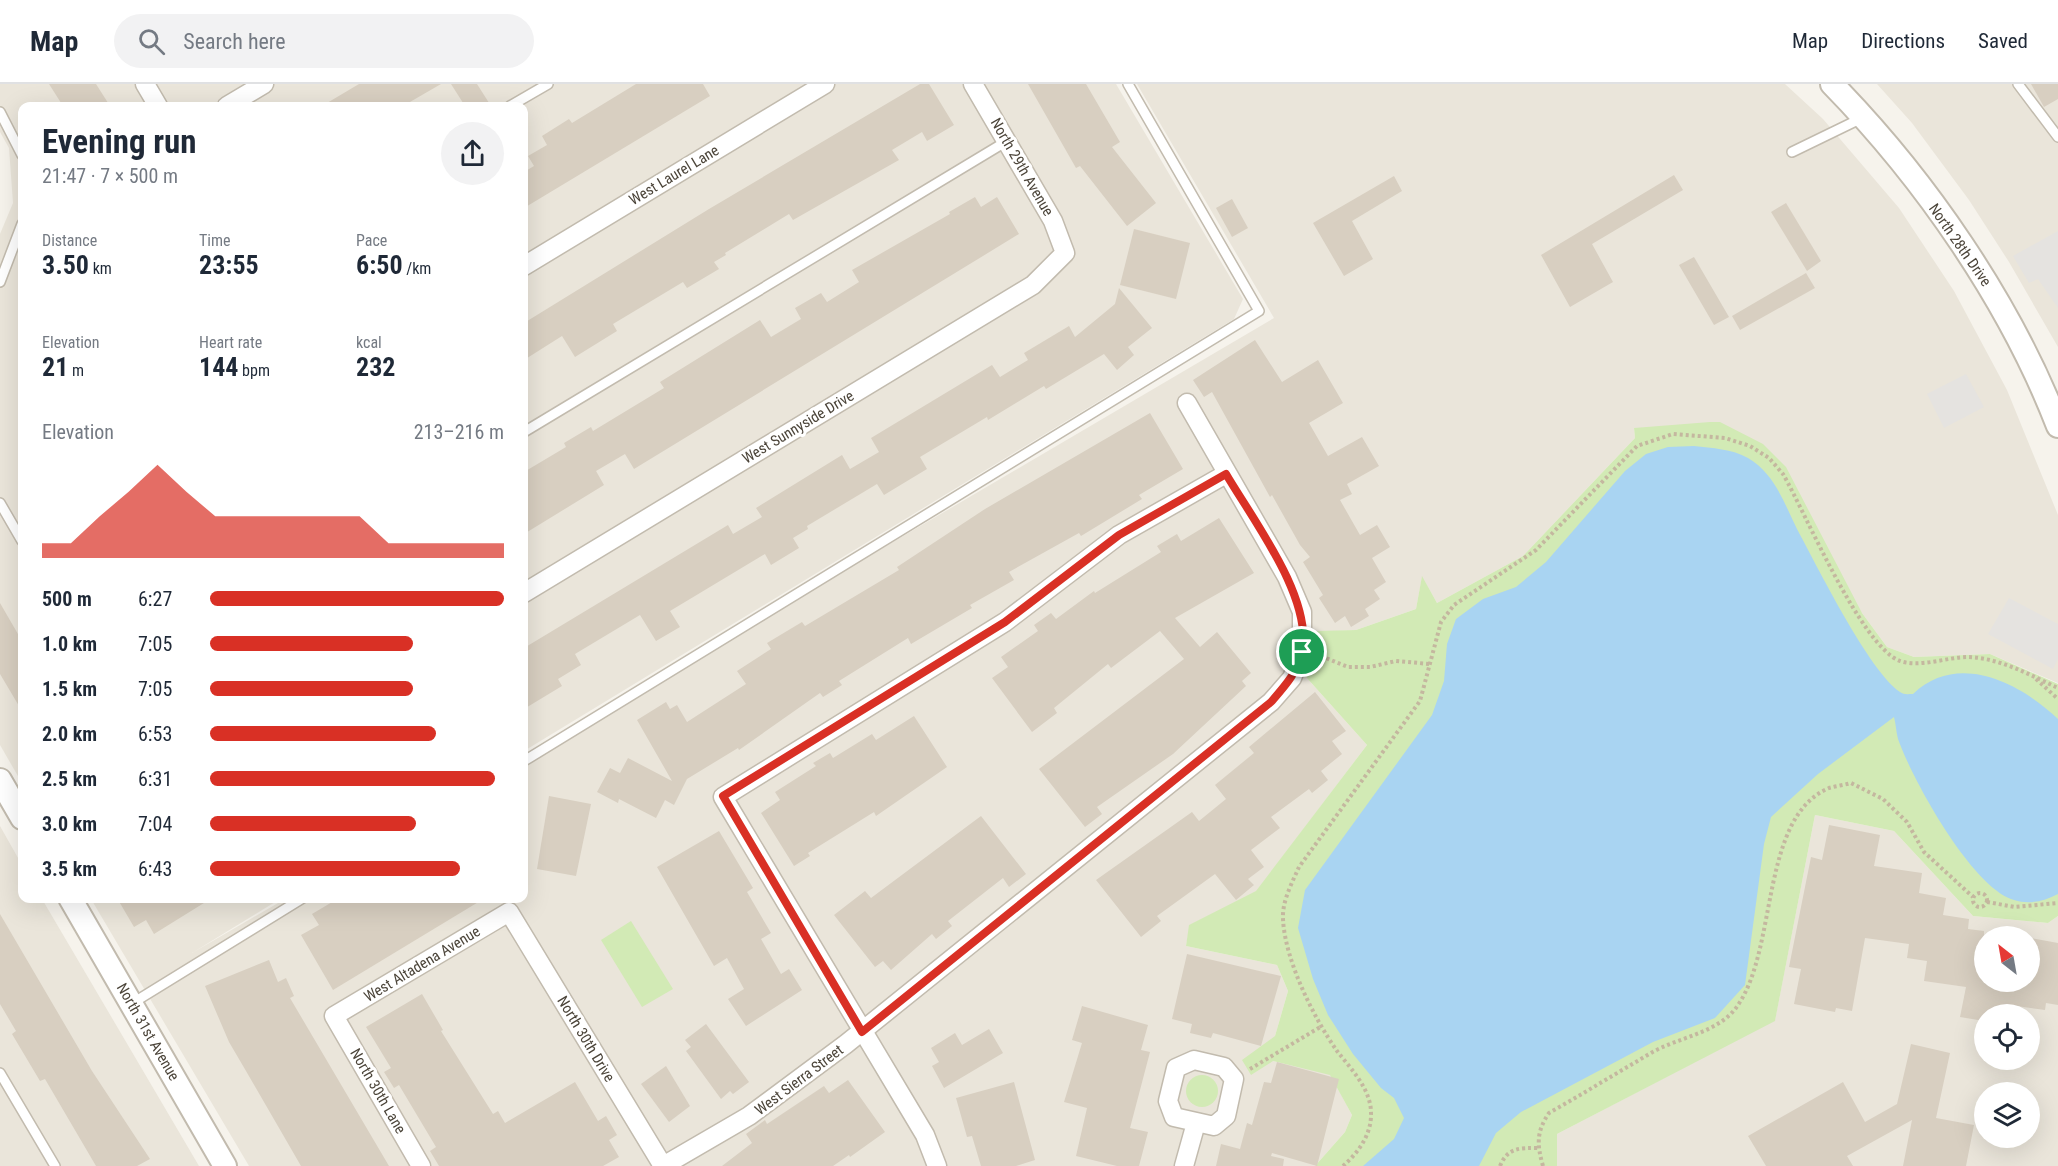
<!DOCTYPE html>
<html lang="en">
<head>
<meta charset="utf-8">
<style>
  body { margin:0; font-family:"Roboto Condensed",sans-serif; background:#f2f2f3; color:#1f2937; height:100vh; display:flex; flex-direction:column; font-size:22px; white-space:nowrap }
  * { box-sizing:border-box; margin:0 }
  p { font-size:20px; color:#747a83 }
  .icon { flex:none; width:33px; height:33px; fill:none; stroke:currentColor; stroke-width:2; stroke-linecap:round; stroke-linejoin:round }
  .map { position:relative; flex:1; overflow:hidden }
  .sheet { position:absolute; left:18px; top:18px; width:510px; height:801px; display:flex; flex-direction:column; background:#fff; border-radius:12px; box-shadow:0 6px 24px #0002 }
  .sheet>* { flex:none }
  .needle { width:39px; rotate:329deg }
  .buttons { position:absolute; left:1974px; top:842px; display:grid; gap:12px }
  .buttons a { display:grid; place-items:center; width:66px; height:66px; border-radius:50%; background:#fff; box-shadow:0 6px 24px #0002; font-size:30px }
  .pin { position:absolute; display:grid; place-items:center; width:51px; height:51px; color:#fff; margin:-26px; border:3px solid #fff; border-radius:50%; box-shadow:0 2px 6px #0007 }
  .round { display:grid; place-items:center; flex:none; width:63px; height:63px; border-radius:32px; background:#f2f2f3 }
  .overview { display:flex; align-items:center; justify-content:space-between; height:102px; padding:0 24px }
  h1 { font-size:33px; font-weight:700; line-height:45px }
  .figures { display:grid; grid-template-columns:repeat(3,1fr); gap:9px; height:102px; padding:6px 24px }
  .figures div { display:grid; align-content:center }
  .figures b { font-size:26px; font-weight:700 }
  .figures small { font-size:16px; font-weight:400 }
  .figures p { font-size:16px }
  .chart { height:168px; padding:12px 24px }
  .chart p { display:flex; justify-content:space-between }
  .chart svg { width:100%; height:108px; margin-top:6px; fill:#d93025; opacity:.7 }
  ul { padding:0 24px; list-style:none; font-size:20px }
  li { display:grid; grid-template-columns:96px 72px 1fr; align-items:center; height:45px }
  li i { height:15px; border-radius:8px; background:#d93025 }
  header { display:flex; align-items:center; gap:36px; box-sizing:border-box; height:84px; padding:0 30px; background:#fff; border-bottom:2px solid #e0e1e3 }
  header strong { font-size:28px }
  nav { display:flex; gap:33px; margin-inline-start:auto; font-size:21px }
  .search { width:420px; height:54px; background:#f2f2f3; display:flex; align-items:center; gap:15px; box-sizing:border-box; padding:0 21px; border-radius:33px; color:#747a83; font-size:22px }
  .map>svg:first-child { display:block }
  .residential { fill:#eae5da; fill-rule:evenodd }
  .green { fill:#d2eab5 }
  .parking { fill:#e5e3e0 }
  .water { fill:#a9d4f2 }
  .building { fill:#d8cfc1 }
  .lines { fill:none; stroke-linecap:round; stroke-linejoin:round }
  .service-casing { stroke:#c2bbae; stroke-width:12 }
  .minor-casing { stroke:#c2bbae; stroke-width:21 }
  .tertiary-casing { stroke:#c2bbae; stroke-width:26 }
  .path { stroke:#c4b79f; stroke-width:4; stroke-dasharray:3 3; stroke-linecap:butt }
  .service { stroke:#fff; stroke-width:9 }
  .minor { stroke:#fff; stroke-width:18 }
  .tertiary { stroke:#fff; stroke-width:22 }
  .route-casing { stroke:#fff; stroke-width:12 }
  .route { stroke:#d93025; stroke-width:8 }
  .labels { text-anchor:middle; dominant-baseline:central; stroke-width:6; stroke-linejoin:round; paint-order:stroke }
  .street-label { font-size:15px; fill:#4b4439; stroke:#fff }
</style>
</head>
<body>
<header>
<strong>Map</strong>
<div class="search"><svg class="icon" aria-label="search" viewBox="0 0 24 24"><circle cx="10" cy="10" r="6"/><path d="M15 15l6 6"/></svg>Search here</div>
<nav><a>Map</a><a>Directions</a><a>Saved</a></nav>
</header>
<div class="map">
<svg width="2058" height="1082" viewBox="0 0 2058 1082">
  <rect width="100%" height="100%" fill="#f6f3ec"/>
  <g class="residential">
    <path d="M 0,0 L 1116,0 L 1243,215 L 1234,235 L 524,667 L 524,22 L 22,22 L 22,699 L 0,661 L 0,150 L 13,119 L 9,64 L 0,48 Z"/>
    <path d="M 1137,0 L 1785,0 L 1823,35 L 1899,124 L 1954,207 L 2007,306 L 2058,431 L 2058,599 L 1990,570 L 1914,573 L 1887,563 L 1862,529 L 1634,344 L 1635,354 L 1523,472 L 1437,519 L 1422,493 L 1416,525 L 1356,546 L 1316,548 L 1311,578 L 1306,593 L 1367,661 L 1256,808 L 1190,841 L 1186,862 L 1277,881 L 1288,907 L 1275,952 L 1273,977 L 1330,990 L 1352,1031 L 1345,1048 L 1315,1082 L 249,1082 L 91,815 L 280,815 L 192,869 L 285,815 L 524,814 L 524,675 L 1274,234 Z"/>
    <path d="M 1877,0 L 2058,0 L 2058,263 L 2009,178 L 1969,116 L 1912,39 Z"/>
    <path d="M 1815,731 L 1894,747 L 1973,832 L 2048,839 L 2058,832 L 2058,1082 L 1557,1082 L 1557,1050 L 1775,936 ZM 1984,852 L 2030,852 L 2030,897 L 1984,897 ZM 1984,930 L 2030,930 L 2030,975 L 1984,975 ZM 1984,1008 L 2030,1008 L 2030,1053 L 1984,1053 Z"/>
    <path d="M 0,742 L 22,781 L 22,814 L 42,815 L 199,1082 L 0,1082 Z"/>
  </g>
  <g class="green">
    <path d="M 1710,338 L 1720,338 L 1763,360 L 1786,383 L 1862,529 L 1887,563 L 1914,573 L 1990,570 L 2058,600 L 2058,832 L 2048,839 L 1973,832 L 1894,747 L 1815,731 L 1775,937 L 1557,1050 L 1557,1082 L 1315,1082 L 1345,1048 L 1352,1031 L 1330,991 L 1273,977 L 1251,991 L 1242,976 L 1275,952 L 1288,907 L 1277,881 L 1186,862 L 1189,841 L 1256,807 L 1367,661 L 1306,593 L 1311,578 L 1316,547 L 1356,546 L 1416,525 L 1422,492 L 1437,519 L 1523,472 L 1635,354 L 1634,344 Z"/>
    <path d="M 631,837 L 673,905 L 642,923 L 601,856 Z"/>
    <circle cx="1202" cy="1007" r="16"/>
  </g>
  <g class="parking">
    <path d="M 2058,147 L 2058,224 L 2038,195 L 2029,199 L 2013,172 Z"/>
    <path d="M 1966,290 L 1984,323 L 1944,344 L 1927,310 Z"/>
    <path d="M 2009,514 L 2058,540 L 2058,575 L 2053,585 L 1988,550 Z"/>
  </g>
  <path class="water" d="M 1694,362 C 1712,364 1732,365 1748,374 C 1775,390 1784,419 1797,445 C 1817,482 1869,587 1900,608 C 1904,611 1908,610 1913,610 C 1958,567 2020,599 2058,635 L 2058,810 C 2044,817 2030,821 2014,816 C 1972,804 1912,695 1898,655 C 1896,648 1896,640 1894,633 L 1818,690 L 1771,733 L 1764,760 L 1745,901 L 1715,934 L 1653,958 L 1521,1028 L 1496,1049 L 1479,1082 L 1363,1082 L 1394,1055 L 1404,1034 L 1394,1014 L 1381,1004 L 1353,970 L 1328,931 L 1313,895 L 1298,844 L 1305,806 L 1432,631 L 1444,597 L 1447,560 L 1456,535 L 1483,515 L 1516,503 L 1546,478 L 1625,387 L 1646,370 L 1668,363 Z"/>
  <g class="building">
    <path d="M 49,0 L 96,0 L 110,22 L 63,22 Z"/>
    <path d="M 359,0 L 441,0 L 403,22 L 322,22 Z"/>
    <path d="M 451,0 L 477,0 L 491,22 L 465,22 Z"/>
    <path d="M 636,0 L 703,0 L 710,12 L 524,124 L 524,88 L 534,82 L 528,72 L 547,61 L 542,52 L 569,35 L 572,39 Z"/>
    <path d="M 920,0 L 929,0 L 954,41 L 927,57 L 922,48 L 892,66 L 899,76 L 793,136 L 789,130 L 725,169 L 726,171 L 714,178 L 719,185 L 687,204 L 683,198 L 613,240 L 617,247 L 575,273 L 562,252 L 524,276 L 524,239 L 709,125 Z"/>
    <path d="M 1028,0 L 1086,0 L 1120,58 L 1112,63 L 1156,119 L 1127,142 L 1080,82 L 1076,84 Z"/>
    <path d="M 2031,0 L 2058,0 L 2058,15 L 2044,23 Z"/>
    <path d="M 1674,91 L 1683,106 L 1592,160 L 1613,198 L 1570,223 L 1541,171 Z"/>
    <path d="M 1394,92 L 1402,107 L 1352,137 L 1373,175 L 1344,192 L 1313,139 Z"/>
    <path d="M 975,113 L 981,123 L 997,113 L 1019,150 L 634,385 L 625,370 L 596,387 L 604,401 L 524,450 L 524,388 L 566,363 L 564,359 L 591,343 L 593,347 L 664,304 L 660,298 L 760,236 L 771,253 L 801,235 L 795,224 L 821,209 L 827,218 L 859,198 L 852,186 L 950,130 L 949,128 Z"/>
    <path d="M 1232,115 L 1248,144 L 1232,153 L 1216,124 Z"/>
    <path d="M 1786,119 L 1821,177 L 1807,187 L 1771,128 Z"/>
    <path d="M 1134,145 L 1190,159 L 1176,215 L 1120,201 Z"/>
    <path d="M 1694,173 L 1729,233 L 1714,241 L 1679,181 Z"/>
    <path d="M 1806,189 L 1815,204 L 1740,246 L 1732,232 Z"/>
    <path d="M 1119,204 L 1152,244 L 1128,263 L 1134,271 L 1117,286 L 1104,270 L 1046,305 L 1044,302 L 988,336 L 987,333 L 920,373 L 927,385 L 884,411 L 877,400 L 807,442 L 808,445 L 793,454 L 799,464 L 771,481 L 765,470 L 670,527 L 680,543 L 656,557 L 640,531 L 575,570 L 581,581 L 558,595 L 562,602 L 524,625 L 524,564 L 728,441 L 733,450 L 762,433 L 756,424 L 842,371 L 850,385 L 879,368 L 871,354 L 992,281 L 1000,293 L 1028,276 L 1024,269 L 1069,242 L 1075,253 L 1115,220 Z"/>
    <path d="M 1255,256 L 1282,298 L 1318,276 L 1343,319 L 1309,339 L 1328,372 L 1362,353 L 1379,382 L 1347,400 L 1352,410 L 1340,416 L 1360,451 L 1377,441 L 1390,463 L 1372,474 L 1386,498 L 1374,506 L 1380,515 L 1365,525 L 1369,532 L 1351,543 L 1345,532 L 1335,539 L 1319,514 L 1323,511 L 1303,478 L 1310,473 L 1300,461 L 1272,411 L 1270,413 L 1212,308 L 1204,313 L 1193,296 Z"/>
    <path d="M 1150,329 L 1183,385 L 1139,411 L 1142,415 L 1081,452 L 1079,449 L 1009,488 L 1014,496 L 970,521 L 972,524 L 911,560 L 908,554 L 839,597 L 842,601 L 823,613 L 820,609 L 739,666 L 738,664 L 687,695 L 674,721 L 665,716 L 656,734 L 619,715 L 618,719 L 597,708 L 610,684 L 620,689 L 628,674 L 672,697 L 637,636 L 666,618 L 670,625 L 677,621 L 687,638 L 746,600 L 737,587 L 771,565 L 767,559 L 802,538 L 805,542 L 899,486 L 897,483 L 985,425 Z"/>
    <path d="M 1219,434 L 1254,489 L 1175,534 L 1200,563 L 1217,548 L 1251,589 L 1242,597 L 1246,602 L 1173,670 L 1097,723 L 1102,730 L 1085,743 L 1039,685 L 1184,575 L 1160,547 L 1111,584 L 1108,580 L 1054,624 L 1057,629 L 1032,648 L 992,594 L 1008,583 L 1001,573 L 1038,547 L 1034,541 L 1051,529 L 1056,535 L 1094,507 L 1095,509 L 1161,468 L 1157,462 L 1177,450 L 1181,457 Z"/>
    <path d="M 0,519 L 22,557 L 22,627 L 0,590 Z"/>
    <path d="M 1315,608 L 1346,647 L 1332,657 L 1342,670 L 1321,687 L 1328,696 L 1312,709 L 1309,705 L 1271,733 L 1280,744 L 1251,766 L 1264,783 L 1248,795 L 1254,801 L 1236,816 L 1215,790 L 1157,832 L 1161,837 L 1141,853 L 1096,796 L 1192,728 L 1199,737 L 1226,715 L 1215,701 L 1254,669 L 1249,663 Z"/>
    <path d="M 914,632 L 947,683 L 876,732 L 874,728 L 808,769 L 810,772 L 794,782 L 761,729 L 780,716 L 775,708 L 816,682 L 813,679 L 830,669 L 833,674 L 872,650 L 876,656 Z"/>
    <path d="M 549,712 L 591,720 L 576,792 L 537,785 Z"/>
    <path d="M 981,732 L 1026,790 L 1009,803 L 1003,794 L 948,837 L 952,842 L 936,855 L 932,850 L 891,886 L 883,877 L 875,883 L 834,831 L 865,807 L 871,814 Z"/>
    <path d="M 1829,741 L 1880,751 L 1874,782 L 1922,789 L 1919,809 L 1946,814 L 1943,831 L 1969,835 L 1968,845 L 1984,847 L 1984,897 L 2030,897 L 2030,854 L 2058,859 L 2058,921 L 2046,919 L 2045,926 L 2017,922 L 2015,930 L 1984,930 L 1984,937 L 1960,933 L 1966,903 L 1924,897 L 1927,877 L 1907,874 L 1909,860 L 1865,854 L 1852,927 L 1836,924 L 1835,928 L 1794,920 L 1801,885 L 1789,883 L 1811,773 L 1822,776 Z"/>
    <path d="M 719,747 L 753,804 L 747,808 L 771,849 L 761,855 L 781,890 L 789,885 L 802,906 L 746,942 L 728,915 L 744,905 L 727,874 L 714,882 L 657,783 Z"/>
    <path d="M 117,814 L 212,814 L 154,850 L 146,836 L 134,843 Z"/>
    <path d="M 339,814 L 485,814 L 333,906 L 301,851 L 319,841 L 312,830 Z"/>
    <path d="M 0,830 L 92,987 L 150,1075 L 137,1082 L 96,1082 L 45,995 L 40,997 L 12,950 L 16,947 L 0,920 Z"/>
    <path d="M 1187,870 L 1281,892 L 1261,962 L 1213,949 L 1211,954 L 1190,949 L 1192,940 L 1172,935 Z"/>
    <path d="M 269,876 L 278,898 L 286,894 L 294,912 L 290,914 L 389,1082 L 301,1082 L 246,987 L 229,958 L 205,902 Z"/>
    <path d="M 422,910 L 443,946 L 441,947 L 493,1030 L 498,1027 L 505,1039 L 575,998 L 598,1037 L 606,1032 L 617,1051 L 609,1056 L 619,1073 L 603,1082 L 439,1082 L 430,1067 L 436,1063 L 399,1001 L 394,1004 L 384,988 L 391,984 L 366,943 Z"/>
    <path d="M 1082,922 L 1148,941 L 1141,966 L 1150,968 L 1130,1044 L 1148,1048 L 1139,1082 L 1117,1082 L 1076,1072 L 1087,1024 L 1064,1018 L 1082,959 L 1072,956 Z"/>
    <path d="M 706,940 L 749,998 L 733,1010 L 730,1007 L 721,1015 L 686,967 L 691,963 L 685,956 Z"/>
    <path d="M 989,945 L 1003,969 L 944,1004 L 932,982 L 939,978 L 931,964 L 955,949 L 962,961 Z"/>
    <path d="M 1911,960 L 1950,969 L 1936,1034 L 1974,1041 L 1966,1082 L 1903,1082 L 1912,1036 L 1847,1072 L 1853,1082 L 1766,1082 L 1748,1052 L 1843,998 L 1865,1038 L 1897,1020 Z"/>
    <path d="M 1277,978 L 1339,995 L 1317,1082 L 1272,1069 L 1271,1072 L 1284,1075 L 1283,1082 L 1216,1082 L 1221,1060 L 1240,1065 L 1247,1039 L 1252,1041 L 1264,998 L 1271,999 Z"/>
    <path d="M 666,982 L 690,1022 L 669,1038 L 641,1000 Z"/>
    <path d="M 848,996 L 885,1048 L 850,1073 L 849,1071 L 833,1082 L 722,1082 L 752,1059 L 746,1050 L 765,1036 L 767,1040 L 824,1002 L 829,1009 Z"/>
    <path d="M 1014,998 L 1035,1076 L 1016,1082 L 981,1082 L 972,1052 L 967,1053 L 956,1014 Z"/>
  </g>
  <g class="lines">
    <defs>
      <g id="service">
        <path d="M 2018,0 L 2058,53"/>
        <path d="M 510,22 L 548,0"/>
        <path d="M 0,28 L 22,71"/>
        <path d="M 1792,68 L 1862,34"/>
        <path d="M 0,198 L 22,140"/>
        <path d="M 524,348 L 1007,57"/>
        <path d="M 0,419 L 22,457"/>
        <path d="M 524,677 L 1259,227 L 1128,0"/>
        <path d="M 131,920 L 303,814"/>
        <path d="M 0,989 L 55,1082"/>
      </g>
      <g id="minor">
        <path d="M 145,0 L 158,22"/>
        <path d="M 227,22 L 264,0"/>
        <path d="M 524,182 L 825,0"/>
        <path d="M 524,509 L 1033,201 L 1065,169 L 1053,137 L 973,0"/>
        <path d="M 1194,976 L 1224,983 L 1234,995 L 1226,1032 L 1214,1042 L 1174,1033 L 1168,1017 L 1176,984 Z"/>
        <path d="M 421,1082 L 334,932 L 509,828 L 663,1082"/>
        <path d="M 663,1082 L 749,1032 L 846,960 L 1271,618 L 1292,594 L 1302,568 L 1302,528 L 1287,493 L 1187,319"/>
        <path d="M 937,1082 L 925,1051 L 723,713 L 1005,538 L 1119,451 L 1226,390"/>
        <path d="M 1184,1082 L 1196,1039"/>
      </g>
      <g id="tertiary">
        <path d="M 1832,0 C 1925,95 2010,218 2058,342"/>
        <path d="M 0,696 L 22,734"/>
        <path d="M 70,814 L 225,1082"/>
      </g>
    </defs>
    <use href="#service" class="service-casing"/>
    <use href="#minor" class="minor-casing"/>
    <use href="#tertiary" class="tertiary-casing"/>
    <g class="path">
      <path d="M 1321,572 L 1348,583 L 1370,583 L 1396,577 L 1430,580"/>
      <path d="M 2036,595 L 2058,615"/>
      <circle cx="1980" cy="816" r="7"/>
      <path d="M 1987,818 L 2015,823 L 2058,819"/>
      <path d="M 1250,985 L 1322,942"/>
      <path d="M 1343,1082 C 1358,1069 1371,1051 1371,1031 C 1372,1006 1351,985 1337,967 C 1314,934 1285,877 1283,835 C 1282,817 1292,799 1299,783 L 1420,617 L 1441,538 L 1454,521 L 1536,466 L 1637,362 L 1673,350 L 1725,354 L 1750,362 L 1769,374 L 1783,390 C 1806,430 1861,562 1900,577 C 1920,584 1947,573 1968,573 C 2000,574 2030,591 2058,604"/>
      <path d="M 1500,1082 C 1508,1063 1520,1064 1538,1064"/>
      <path d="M 1543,1082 C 1537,1061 1536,1048 1549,1029 C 1584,1009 1617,989 1651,969 C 1678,953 1720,949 1738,921 C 1778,863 1760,733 1829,704 C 1836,702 1844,701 1851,699 L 1883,715 L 1907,738 L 1924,768 L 1973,813"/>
    </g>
    <use href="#service" class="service"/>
    <use href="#minor" class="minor"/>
    <use href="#tertiary" class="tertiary"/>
  </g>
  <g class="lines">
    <defs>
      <path id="route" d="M 1226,390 C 1253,436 1313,514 1302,568 C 1298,588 1284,603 1271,618 L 862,948 L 723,712 L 1005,538 L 1119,451 Z"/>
    </defs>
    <use href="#route" class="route-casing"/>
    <use href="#route" class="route"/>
  </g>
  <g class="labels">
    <g class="street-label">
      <text transform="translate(1022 83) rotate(60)">North 29th Avenue</text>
      <text transform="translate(674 91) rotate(-31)">West Laurel Lane</text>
      <text transform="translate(1960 161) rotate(55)">North 28th Drive</text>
      <text transform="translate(798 343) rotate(-31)">West Sunnyside Drive</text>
      <text transform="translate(422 880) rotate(-31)">West Altadena Avenue</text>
      <text transform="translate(148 948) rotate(60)">North 31st Avenue</text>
      <text transform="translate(586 955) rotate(59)">North 30th Drive</text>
      <text transform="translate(799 996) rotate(-37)">West Sierra Street</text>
      <text transform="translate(378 1007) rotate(60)">North 30th Lane</text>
    </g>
  </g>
</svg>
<div class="buttons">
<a><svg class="needle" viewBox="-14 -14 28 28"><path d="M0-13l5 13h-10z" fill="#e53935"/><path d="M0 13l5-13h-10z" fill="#747a83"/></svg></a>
<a><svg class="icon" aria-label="locate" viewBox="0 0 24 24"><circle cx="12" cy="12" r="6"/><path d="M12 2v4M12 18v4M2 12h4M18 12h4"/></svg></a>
<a><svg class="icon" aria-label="layers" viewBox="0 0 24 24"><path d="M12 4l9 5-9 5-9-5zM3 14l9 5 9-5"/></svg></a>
</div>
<div class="pin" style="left:1302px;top:568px;background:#1e9e55"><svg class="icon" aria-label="arrive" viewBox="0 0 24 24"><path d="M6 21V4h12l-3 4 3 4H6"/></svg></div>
<section class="sheet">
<div class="overview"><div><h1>Evening run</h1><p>21:47 · 7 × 500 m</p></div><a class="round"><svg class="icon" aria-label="share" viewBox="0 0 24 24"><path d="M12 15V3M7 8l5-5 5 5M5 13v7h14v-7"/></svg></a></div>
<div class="figures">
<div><p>Distance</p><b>3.50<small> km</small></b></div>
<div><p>Time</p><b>23:55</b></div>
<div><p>Pace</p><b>6:50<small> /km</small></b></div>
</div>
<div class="figures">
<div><p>Elevation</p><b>21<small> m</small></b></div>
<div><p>Heart rate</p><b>144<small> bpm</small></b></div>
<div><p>kcal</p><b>232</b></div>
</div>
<div class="chart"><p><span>Elevation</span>213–216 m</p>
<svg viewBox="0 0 160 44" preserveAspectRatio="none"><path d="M0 44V38L10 38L20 27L30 17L40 6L50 17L60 27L70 27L80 27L90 27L100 27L110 27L120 38L130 38L140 38L150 38L160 38V44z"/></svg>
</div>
<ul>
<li><b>500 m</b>6:27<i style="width:100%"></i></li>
<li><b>1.0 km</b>7:05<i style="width:69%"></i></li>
<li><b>1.5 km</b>7:05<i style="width:69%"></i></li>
<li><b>2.0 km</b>6:53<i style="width:77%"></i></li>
<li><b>2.5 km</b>6:31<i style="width:97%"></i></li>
<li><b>3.0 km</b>7:04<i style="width:70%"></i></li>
<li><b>3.5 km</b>6:43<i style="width:85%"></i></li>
</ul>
</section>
</div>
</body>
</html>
